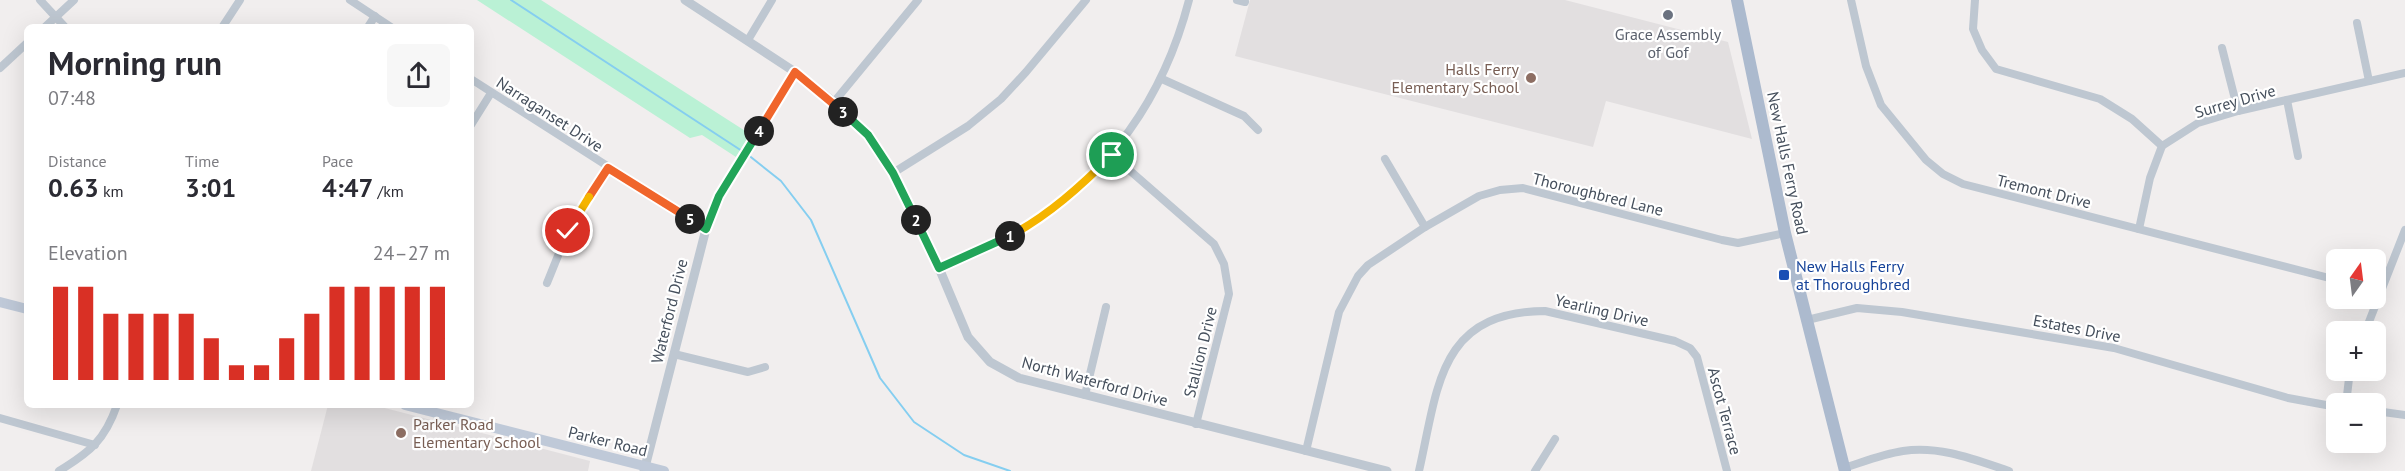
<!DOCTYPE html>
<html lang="en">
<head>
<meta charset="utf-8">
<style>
  body { margin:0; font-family:"PT Sans",sans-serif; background:#f7f7f7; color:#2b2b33; height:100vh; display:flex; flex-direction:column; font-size:22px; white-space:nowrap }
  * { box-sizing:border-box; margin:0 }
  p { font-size:20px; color:#7c7c81 }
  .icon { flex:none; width:33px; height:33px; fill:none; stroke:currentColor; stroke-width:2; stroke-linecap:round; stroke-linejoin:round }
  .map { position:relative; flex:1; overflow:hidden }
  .side { position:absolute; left:24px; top:24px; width:450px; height:384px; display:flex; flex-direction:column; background:#fff; border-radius:9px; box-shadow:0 6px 24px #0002 }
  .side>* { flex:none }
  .needle { width:39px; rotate:14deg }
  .controls { position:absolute; left:2326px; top:249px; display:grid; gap:12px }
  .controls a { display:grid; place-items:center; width:60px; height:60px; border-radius:9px; background:#fff; box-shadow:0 6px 24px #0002; font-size:30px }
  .pin { position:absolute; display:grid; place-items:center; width:51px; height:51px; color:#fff; margin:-26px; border:3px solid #fff; border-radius:50%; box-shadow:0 2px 6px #0007 }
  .km { position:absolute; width:30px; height:30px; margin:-15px; border-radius:50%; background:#222; color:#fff; font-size:16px; line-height:30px; text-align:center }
  .round { display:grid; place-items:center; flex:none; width:63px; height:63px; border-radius:9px; background:#f7f7f7 }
  .head { display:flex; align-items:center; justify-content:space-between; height:102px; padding:0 24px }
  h1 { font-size:33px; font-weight:800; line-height:45px }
  .metrics { display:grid; grid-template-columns:repeat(3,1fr); gap:9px; height:102px; padding:6px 24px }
  .metrics div { display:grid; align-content:center }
  .metrics b { font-size:26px; font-weight:800 }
  .metrics small { font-size:16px; font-weight:400 }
  .metrics p { font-size:16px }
  .chart { height:168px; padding:12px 24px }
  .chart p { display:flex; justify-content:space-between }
  .chart svg { width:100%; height:108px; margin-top:6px; stroke:#d93025; stroke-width:6 }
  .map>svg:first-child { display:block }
  .education { fill:#e2dfe0 }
  .green { fill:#baf1d5 }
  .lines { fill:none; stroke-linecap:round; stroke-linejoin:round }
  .stream { stroke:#85cef0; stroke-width:2 }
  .minor { stroke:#bec7d1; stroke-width:8 }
  .tertiary { stroke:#bec7d1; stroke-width:9 }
  .secondary { stroke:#bfc9d8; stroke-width:10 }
  .primary { stroke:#acbace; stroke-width:12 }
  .split-1-casing { stroke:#fff; stroke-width:12 }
  .split-2-casing { stroke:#fff; stroke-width:12 }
  .split-3-casing { stroke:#fff; stroke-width:12 }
  .split-4-casing { stroke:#fff; stroke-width:12 }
  .split-5-casing { stroke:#fff; stroke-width:12 }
  .split-6-casing { stroke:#fff; stroke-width:12 }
  .split-7-casing { stroke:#fff; stroke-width:12 }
  .split-1 { stroke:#f5b400; stroke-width:8 }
  .split-2 { stroke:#22a559; stroke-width:8 }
  .split-3 { stroke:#22a559; stroke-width:8 }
  .split-4 { stroke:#f0652b; stroke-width:8 }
  .split-5 { stroke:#22a559; stroke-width:8 }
  .split-6 { stroke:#f0652b; stroke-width:8 }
  .split-7 { stroke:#f5b400; stroke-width:8 }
  .worship-dot { fill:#6b7280; stroke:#fff; stroke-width:2 }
  .education-dot { fill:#8d6e63; stroke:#fff; stroke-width:2 }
  .transit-dot { fill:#1a4fb4; stroke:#fff; stroke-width:2 }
  .labels { text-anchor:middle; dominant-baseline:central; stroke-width:4.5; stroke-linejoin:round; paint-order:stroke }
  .worship-label { font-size:16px; fill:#5b616d; stroke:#fff }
  .education-label { font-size:16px; fill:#785e54; stroke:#fff; text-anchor:end }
  .street-label { font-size:16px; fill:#454f5c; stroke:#fff }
  .transit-label { font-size:16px; fill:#164399; stroke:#fff; text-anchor:start }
</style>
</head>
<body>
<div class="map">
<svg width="2405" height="471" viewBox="0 0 2405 471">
  <rect width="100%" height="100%" fill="#f1eeee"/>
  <g class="education">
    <path d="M 1250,0 L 1565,0 L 1728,42 L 1752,139 L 1606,101 L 1593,147 L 1235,56 Z"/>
    <path d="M 328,405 L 373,405 L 590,461 L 588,471 L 311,471 Z"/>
  </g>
  <path class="green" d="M 477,0 L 541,0 L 750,134 L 736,157 L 702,135 L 690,138 Z"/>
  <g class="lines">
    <g class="stream">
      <path d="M 511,0 L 742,151"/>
      <path d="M 747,154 L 781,181 L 811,220 L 880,378 L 914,422 L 964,455 L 1010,471"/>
    </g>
    <g class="minor">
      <path d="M 40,0 L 65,27"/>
      <path d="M 350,0 L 391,27"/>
      <path d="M 1237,0 L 1245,2"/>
      <path d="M 1851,0 L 1866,66 L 1881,105 L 1926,160 L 1943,174 L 1963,184 L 2337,280"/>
      <path d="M 1975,0 L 1973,29 L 1982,50 L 1996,69 L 2100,99 L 2132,119 L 2162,146"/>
      <path d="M 2357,23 L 2369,81"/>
      <path d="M 223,26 L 240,0"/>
      <path d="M 45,27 L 74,0"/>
      <path d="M 368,27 L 375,16"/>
      <path d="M 748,40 L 772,0"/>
      <path d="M 2222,48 L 2238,111"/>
      <path d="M 0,68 L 27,43"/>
      <path d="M 471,79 L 706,229"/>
      <path d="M 1162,79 L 1244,116 L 1258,130"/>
      <path d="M 2287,100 L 2298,156"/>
      <path d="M 834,102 L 918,0"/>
      <path d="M 471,125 L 491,93"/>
      <path d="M 1112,155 L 1214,244 L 1224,264 L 1229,294 L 1196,424"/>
      <path d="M 1385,159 L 1425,227"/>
      <path d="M 893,173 L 968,126 L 1001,99 L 1026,72 L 1086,0"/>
      <path d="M 2139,229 L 2150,178 L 2162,146 L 2198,123 L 2238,111 L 2405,73"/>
      <path d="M 939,268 C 969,256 999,244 1026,227 C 1111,173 1164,97 1189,0"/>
      <path d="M 547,283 L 568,231 L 608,168"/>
      <path d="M 1807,320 L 1857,308 L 1902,312 L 2114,348 L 2288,398 L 2337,407"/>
      <path d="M 2365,332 L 2405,230"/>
      <path d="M 674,354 L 748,372 L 765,367"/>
      <path d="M 1085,395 L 1106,307"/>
      <path d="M 2346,404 L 2350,370"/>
      <path d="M 2376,411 L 2405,415"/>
      <path d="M 0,418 L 95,445"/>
      <path d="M 1306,451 L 1339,312 L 1358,276 L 1368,265 L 1425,227 L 1479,196 L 1500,190 L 1523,188 L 1722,240 L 1738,243 L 1785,233"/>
      <path d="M 1844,468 C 1863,462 1883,454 1903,451 C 1939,445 1976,460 2009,471"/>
      <path d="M 59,471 C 90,452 105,440 117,405"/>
      <path d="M 1419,471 C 1438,388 1438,312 1545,311 L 1675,341 L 1690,348 L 1697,357 L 1727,471"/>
      <path d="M 1535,471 L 1555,439"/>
    </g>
    <g class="tertiary">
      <path d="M 685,0 L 795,72 L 834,102 L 868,135 L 893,173 L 939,268 L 968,337 L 990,362 L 1019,378 L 1387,471"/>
      <path d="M 644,471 L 706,229 L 719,196 L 795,72"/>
    </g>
    <g class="secondary">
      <path d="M 0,302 L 27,309"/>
      <path d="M 405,405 L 664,471"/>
    </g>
    <path class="primary" d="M 1737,0 L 1785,233 L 1845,471"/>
  </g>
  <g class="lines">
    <defs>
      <path id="split-1" d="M 1010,236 C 1049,215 1081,186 1112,155"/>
      <path id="split-2" d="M 916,220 L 939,268 L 1010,236"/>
      <path id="split-3" d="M 843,112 L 868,135 L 893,173 L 916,220"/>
      <path id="split-4" d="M 759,131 L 795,72 L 843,112"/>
      <path id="split-5" d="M 690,219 L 706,229 L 719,196 L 759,131"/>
      <path id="split-6" d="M 589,197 L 608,168 L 690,219"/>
      <path id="split-7" d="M 568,231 L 589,197"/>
    </defs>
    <use href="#split-1" class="split-1-casing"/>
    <use href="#split-2" class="split-2-casing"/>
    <use href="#split-3" class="split-3-casing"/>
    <use href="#split-4" class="split-4-casing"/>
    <use href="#split-5" class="split-5-casing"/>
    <use href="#split-6" class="split-6-casing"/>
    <use href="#split-7" class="split-7-casing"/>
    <use href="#split-1" class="split-1"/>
    <use href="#split-2" class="split-2"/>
    <use href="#split-3" class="split-3"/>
    <use href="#split-4" class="split-4"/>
    <use href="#split-5" class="split-5"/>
    <use href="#split-6" class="split-6"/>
    <use href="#split-7" class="split-7"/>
  </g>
  <circle class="worship-dot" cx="1668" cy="15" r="6"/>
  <g class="education-dot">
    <circle cx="1531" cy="78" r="6"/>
    <circle cx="401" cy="433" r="6"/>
  </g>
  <rect class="transit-dot" x="1778" y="269" width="12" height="12" rx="3"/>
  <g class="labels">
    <g class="worship-label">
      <text x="1668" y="34">Grace Assembly<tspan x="1668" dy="18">of Gof</tspan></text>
    </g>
    <g class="education-label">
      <text x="1519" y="69">Halls Ferry<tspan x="1519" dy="18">Elementary School</tspan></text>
      <text x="413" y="424" text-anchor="start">Parker Road<tspan x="413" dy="18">Elementary School</tspan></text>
    </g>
    <g class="street-label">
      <text transform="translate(2235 101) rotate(-16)">Surrey Drive</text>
      <text transform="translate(550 114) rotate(33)">Narraganset Drive</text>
      <text transform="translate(1788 163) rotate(78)">New Halls Ferry Road</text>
      <text transform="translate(2044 191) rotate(14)">Tremont Drive</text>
      <text transform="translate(1598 194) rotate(14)">Thoroughbred Lane</text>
      <text transform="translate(1602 310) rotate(13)">Yearling Drive</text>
      <text transform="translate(669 311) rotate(-76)">Waterford Drive</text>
      <text transform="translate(2077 328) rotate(11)">Estates Drive</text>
      <text transform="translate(1200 352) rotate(-76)">Stallion Drive</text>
      <text transform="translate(1095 381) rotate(15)">North Waterford Drive</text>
      <text transform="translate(1725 411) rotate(75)">Ascot Terrace</text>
      <text transform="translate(608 441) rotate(14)">Parker Road</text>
    </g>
    <g class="transit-label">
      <text x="1796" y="266">New Halls Ferry<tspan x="1796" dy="18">at Thoroughbred</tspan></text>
    </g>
  </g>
</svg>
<div class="controls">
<a><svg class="needle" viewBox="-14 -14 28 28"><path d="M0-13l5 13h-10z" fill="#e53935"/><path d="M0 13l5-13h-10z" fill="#7c7c81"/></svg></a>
<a>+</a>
<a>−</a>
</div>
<div class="pin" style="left:1112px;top:155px;background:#1e9e55"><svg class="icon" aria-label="arrive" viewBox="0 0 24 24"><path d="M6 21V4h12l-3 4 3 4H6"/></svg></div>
<div class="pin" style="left:568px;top:231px;background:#d93025"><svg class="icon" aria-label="check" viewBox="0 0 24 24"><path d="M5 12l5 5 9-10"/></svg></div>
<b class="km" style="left:1010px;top:236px">1</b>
<b class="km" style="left:916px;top:220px">2</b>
<b class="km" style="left:843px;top:112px">3</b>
<b class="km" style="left:759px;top:131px">4</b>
<b class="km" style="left:690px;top:219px">5</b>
<section class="side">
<div class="head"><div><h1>Morning run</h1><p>07:48</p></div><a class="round"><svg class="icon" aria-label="share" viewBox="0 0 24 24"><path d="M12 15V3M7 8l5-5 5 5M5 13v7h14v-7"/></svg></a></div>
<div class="metrics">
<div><p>Distance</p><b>0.63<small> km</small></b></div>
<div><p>Time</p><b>3:01</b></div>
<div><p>Pace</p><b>4:47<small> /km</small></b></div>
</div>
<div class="chart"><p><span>Elevation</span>24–27 m</p>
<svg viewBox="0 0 160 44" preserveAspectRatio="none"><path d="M5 44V6M15 44V6M25 44V17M35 44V17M45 44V17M55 44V17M65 44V27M75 44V38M85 44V38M95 44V27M105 44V17M115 44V6M125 44V6M135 44V6M145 44V6M155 44V6"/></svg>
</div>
</section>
</div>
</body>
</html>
